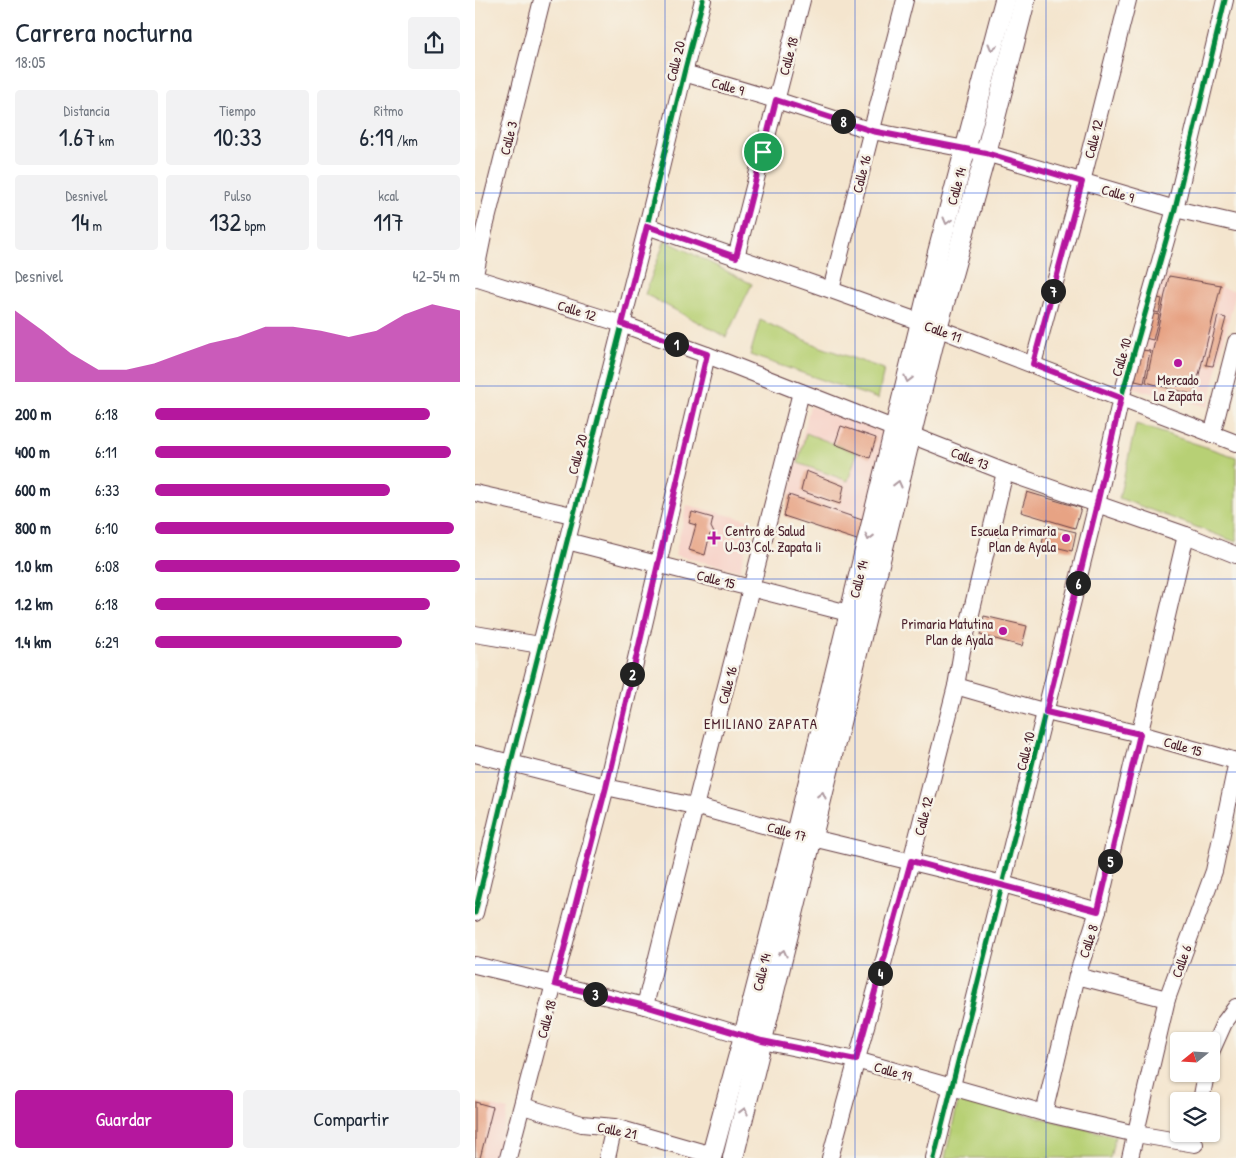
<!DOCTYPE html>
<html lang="es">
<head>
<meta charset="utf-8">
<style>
  body { margin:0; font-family:"Patrick Hand",sans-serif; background:#f2f2f3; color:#1f2937; height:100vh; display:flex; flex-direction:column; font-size:19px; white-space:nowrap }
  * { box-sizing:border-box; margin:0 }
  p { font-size:16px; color:#747a83 }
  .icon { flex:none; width:28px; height:28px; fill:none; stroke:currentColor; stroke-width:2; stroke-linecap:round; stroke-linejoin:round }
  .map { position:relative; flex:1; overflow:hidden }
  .details { display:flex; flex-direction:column; background:#fff; width:475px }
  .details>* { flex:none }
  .needle { width:32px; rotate:252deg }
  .tools { position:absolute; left:695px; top:1032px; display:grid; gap:10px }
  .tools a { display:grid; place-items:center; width:50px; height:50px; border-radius:5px; background:#fff; box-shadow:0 1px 4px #0004; font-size:25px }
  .pin { position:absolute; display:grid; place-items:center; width:42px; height:42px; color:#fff; margin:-21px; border:2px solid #fff; border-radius:50%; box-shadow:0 1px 5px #0007 }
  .km { position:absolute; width:25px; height:25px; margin:-12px; border-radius:50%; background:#222; color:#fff; font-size:14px; line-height:25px; text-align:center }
  .round { display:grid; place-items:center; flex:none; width:52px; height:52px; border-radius:5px; background:#f2f2f3 }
  .summary { display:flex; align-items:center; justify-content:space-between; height:85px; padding:0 15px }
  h1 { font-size:28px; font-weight:600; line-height:38px }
  .metrics { display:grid; grid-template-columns:repeat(3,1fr); gap:8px; height:85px; padding:5px 15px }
  .metrics div { display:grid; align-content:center; border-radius:5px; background:#f2f2f3; text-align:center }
  .metrics b { font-size:25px; font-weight:600 }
  .metrics small { font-size:14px; font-weight:400 }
  .metrics p { font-size:14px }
  .chart { height:140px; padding:10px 15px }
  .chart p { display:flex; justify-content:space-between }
  .chart svg { width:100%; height:90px; margin-top:5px; fill:#b5179e; opacity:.7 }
  .button { display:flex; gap:10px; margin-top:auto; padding:10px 15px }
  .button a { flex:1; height:58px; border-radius:5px; background:#b5179e; color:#fff; font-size:20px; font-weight:600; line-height:58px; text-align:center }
  .button a+a { background:#f2f2f3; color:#1f2937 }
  ul { padding:0 15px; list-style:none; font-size:16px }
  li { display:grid; grid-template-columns:80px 60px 1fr; align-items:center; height:38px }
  li i { height:12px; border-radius:6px; background:#b5179e }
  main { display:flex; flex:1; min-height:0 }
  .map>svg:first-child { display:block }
  .built { fill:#f7d1c7 }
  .green { fill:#b7d075; stroke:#807850 }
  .building { fill:#e7a384 }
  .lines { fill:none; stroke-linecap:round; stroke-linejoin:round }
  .minor-casing { stroke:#643d43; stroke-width:18 }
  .major-casing { stroke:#643d43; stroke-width:22 }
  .minor { stroke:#fff; stroke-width:16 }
  .major { stroke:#fff; stroke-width:20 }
  .cycleway-casing { stroke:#f7f3e8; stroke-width:8 }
  .cycleway { stroke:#00873e; stroke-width:5 }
  .oneway { stroke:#ae9aa0 }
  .route-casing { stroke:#fff; stroke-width:10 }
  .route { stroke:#b5179e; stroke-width:6 }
  .grid { fill:none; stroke:#1d4ed8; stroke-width:1; stroke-opacity:0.55 }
  .poi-dot { fill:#b5179e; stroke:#f7f3e8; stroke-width:2 }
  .labels { text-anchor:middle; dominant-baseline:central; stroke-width:5; stroke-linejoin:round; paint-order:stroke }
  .street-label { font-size:14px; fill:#4a1f2b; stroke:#f7f3e8 }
  .poi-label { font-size:14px; fill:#4a1f2b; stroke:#f7f3e8; text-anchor:end }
  .neighbourhood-label { font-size:15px; letter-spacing:1px; fill:#4a1f2b; stroke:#f7f3e8 }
</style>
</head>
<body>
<main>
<section class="details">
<div class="summary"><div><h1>Carrera nocturna</h1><p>18:05</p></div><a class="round"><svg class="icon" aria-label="share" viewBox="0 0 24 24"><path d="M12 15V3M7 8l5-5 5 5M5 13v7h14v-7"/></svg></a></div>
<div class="metrics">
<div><p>Distancia</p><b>1.67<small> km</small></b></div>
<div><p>Tiempo</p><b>10:33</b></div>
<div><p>Ritmo</p><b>6:19<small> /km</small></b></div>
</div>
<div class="metrics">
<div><p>Desnivel</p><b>14<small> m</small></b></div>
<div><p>Pulso</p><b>132<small> bpm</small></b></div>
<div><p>kcal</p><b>117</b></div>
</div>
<div class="chart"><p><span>Desnivel</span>42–54 m</p>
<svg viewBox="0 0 160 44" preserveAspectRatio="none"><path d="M0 44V9L10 19L20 30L30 38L40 38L50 35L60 30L70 25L80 22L90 17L100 17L110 19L120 22L130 19L140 11L150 6L160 9V44z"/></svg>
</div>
<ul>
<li><b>200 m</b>6:18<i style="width:90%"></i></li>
<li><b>400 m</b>6:11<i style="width:97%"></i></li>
<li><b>600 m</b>6:33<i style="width:77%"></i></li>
<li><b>800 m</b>6:10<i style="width:98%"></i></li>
<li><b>1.0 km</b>6:08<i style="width:100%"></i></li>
<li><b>1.2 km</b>6:18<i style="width:90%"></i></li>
<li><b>1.4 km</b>6:29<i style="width:81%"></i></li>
</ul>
<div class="button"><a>Guardar</a><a>Compartir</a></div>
</section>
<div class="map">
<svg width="761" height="1158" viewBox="0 0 761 1158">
  <rect width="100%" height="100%" fill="#f7f3e8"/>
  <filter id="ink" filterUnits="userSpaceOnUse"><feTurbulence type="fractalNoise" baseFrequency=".02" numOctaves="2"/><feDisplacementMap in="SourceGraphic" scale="10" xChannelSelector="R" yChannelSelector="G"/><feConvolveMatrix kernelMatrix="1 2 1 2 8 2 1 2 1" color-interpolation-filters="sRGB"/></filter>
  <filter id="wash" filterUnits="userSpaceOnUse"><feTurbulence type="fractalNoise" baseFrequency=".0096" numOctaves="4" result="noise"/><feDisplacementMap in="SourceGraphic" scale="20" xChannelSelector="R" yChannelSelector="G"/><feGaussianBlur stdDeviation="1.12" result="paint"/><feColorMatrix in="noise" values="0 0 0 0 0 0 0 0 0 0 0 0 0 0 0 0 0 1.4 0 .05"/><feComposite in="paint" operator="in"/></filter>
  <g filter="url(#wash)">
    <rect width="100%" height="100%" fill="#f4e5ce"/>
    <g class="built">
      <path d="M 684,272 L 761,291 L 733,407 L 657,388 Z"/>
      <path d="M 335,406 L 413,434 L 385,541 L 309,516 Z"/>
      <path d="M 212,505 L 277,521 L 265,571 L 200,555 Z"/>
      <path d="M 0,1102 L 33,1110 L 22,1158 L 0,1158 Z"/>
    </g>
    <g class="green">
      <path d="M 190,240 L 277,284 L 251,337 L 170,294 Z"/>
      <path d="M 285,320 L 343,346 L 409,369 L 403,399 L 275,355 Z"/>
      <path d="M 661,424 L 761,457 L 761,542 L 644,498 Z"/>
      <path d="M 331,433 L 382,453 L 373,481 L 323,463 Z"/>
      <path d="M 484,1098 L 640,1136 L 635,1158 L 470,1158 Z"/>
    </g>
    <g id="blocks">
      <g class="building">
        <path d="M 694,276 L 746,285 L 719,395 L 671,382 Z"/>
        <path d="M 679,297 L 687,299 L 684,313 L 676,311 Z"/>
        <path d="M 675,313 L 684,315 L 678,340 L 670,338 Z"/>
        <path d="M 743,316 L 751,318 L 738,366 L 731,365 Z"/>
        <path d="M 667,350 L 675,351 L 669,383 L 660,381 Z"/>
        <path d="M 366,426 L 401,438 L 395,458 L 360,444 Z"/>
        <path d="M 331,471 L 369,486 L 365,504 L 326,491 Z"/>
        <path d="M 552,492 L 606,508 L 600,528 L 546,512 Z"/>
        <path d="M 314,495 L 390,521 L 385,541 L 309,516 Z"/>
        <path d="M 217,512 L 238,518 L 236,527 L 239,533 L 235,534 L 230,555 L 214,550 L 221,525 L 214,523 Z"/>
        <path d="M 571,525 L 601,532 L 597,551 L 567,544 Z"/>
        <path d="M 509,616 L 552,626 L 547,646 L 505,635 Z"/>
        <path d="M 0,1102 L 18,1107 L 5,1158 L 0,1158 Z"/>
      </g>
    </g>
  </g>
  <g filter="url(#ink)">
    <use href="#blocks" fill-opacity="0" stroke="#643d43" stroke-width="1"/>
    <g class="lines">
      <defs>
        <g id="minor">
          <path d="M 209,73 L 301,100 L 397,131 L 511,153 L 700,209 L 761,223"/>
          <path d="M 172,226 L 356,290 L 462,328 L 761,443"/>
          <path d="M 261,257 L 327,0"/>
          <path d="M 0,275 L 9,231 L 67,0"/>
          <path d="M 0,278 L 147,324 L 232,355 L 530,472 L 711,535 L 761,555"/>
          <path d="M 356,290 L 430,0"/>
          <path d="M 558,364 L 607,182 L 653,0"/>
          <path d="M 737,435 L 761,342"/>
          <path d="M 0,493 L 97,515"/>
          <path d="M 92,541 L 385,616"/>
          <path d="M 0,634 L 65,645"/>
          <path d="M 481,686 L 571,712 L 665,734 L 761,761"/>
          <path d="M 0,754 L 131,787 L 219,806 L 321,834 L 528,884 L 623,911"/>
          <path d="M 0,913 L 36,762 L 172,226 L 209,73 L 228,0"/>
          <path d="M 0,965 L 170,1006 L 287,1041 L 381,1060 L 569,1113 L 661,1134 L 720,1144"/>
          <path d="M 602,976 L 692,999"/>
          <path d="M 170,1006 C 220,801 275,597 326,392"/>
          <path d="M 736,1052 L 749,1023 L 761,1007"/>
          <path d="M 726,1101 L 731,1074"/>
          <path d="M 48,1106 L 107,1124 L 139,1127 L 237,1155"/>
          <path d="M 569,1113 L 602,976 L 623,911 L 711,535"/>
          <path d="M 33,1158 L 131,787 L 232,355"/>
          <path d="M 132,1158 L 139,1127"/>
          <path d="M 355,1158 L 436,861 L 481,686 L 487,651 L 530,472"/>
          <path d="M 459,1158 L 622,504 L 646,398 L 700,209 L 750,0"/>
          <path d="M 655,1158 L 692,999 L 739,871 L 761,766"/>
        </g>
        <g id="major">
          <path d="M 236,1158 L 269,1036 L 321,834 L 462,256 L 530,0"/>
          <path d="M 258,1158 L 462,328 L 511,153 L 550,0"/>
        </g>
      </defs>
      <use href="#minor" class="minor-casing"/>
      <use href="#major" class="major-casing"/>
      <use href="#minor" class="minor"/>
      <use href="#major" class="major"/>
      <defs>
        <g id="cycleway">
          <path d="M 0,913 L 36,762 L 172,226 L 209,73 L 228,0"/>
          <path d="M 459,1158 L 622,504 L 646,398 L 700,209 L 750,0"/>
        </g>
      </defs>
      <use href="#cycleway" class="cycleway-casing"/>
      <use href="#cycleway" class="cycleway"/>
    </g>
    <defs><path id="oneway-chevron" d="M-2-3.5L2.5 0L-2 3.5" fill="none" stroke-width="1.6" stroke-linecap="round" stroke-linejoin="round" transform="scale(1.25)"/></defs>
    <g class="oneway">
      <use href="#oneway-chevron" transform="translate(517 47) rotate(105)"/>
      <use href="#oneway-chevron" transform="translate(472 221) rotate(105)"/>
      <use href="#oneway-chevron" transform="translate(433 379) rotate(104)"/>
      <use href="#oneway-chevron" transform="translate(423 484) rotate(-76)"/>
      <use href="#oneway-chevron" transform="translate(394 537) rotate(104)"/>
      <use href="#oneway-chevron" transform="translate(347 795) rotate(-76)"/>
      <use href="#oneway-chevron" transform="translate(308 953) rotate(-76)"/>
      <use href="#oneway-chevron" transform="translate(269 1111) rotate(-76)"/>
    </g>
  </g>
  <g class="lines" filter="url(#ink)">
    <defs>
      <path id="route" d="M 301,100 L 397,131 L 511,153 L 607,182 L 558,364 L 646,398 L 622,504 L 571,712 L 665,734 L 623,911 L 436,861 L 381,1060 L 287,1041 L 170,1006 L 80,984 L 131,787 L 232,354 L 147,324 L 172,226 L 261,257 Z"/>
    </defs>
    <use href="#route" class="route-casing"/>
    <use href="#route" class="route"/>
  </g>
  <path class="grid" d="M 190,0 L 190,1158M 380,0 L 380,1158M 571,0 L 571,1158M 0,193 L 761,193M 0,386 L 761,386M 0,579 L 761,579M 0,772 L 761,772M 0,965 L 761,965"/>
  <g class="poi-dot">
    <circle cx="703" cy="363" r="5"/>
    <path d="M236.5 530.5h5v5h5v5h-5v5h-5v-5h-5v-5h5z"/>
    <circle cx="591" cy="538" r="5"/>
    <circle cx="528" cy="631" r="5"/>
  </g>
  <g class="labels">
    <g class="street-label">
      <text transform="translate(313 56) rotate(-75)">Calle 18</text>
      <text transform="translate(200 61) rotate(-76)">Calle 20</text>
      <text transform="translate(253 86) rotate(16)">Calle 9</text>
      <text transform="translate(33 138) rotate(-76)">Calle 3</text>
      <text transform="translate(618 139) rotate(-76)">Calle 12</text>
      <text transform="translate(386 174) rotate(-76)">Calle 16</text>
      <text transform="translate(481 186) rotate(-75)">Calle 14</text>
      <text transform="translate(643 193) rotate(16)">Calle 9</text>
      <text transform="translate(102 310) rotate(17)">Calle 12</text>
      <text transform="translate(468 331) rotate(20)">Calle 11</text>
      <text transform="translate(646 357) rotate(-74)">Calle 10</text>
      <text transform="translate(102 454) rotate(-75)">Calle 20</text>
      <text transform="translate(495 458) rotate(21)">Calle 13</text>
      <text transform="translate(241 579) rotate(14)">Calle 15</text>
      <text transform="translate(383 579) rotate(-76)">Calle 14</text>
      <text transform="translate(252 685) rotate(-75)">Calle 16</text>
      <text transform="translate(708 746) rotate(16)">Calle 15</text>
      <text transform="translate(550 751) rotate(-76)">Calle 10</text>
      <text transform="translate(448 816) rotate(-76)">Calle 12</text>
      <text transform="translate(312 831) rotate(15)">Calle 17</text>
      <text transform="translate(613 941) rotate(-72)">Calle 8</text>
      <text transform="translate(706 961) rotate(-70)">Calle 6</text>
      <text transform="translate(286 972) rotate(-76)">Calle 14</text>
      <text transform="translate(71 1019) rotate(-75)">Calle 18</text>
      <text transform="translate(418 1071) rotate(16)">Calle 19</text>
      <text transform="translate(142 1130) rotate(11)">Calle 21</text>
    </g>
    <g class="poi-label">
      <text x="703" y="379" text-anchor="middle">Mercado<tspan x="703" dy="16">La Zapata</tspan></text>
      <text x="250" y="530" text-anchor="start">Centro de Salud<tspan x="250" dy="16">U-03 Col. Zapata Ii</tspan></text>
      <text x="581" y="530">Escuela Primaria<tspan x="581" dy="16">Plan de Ayala</tspan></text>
      <text x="518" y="623">Primaria Matutina<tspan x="518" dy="16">Plan de Ayala</tspan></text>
    </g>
    <g class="neighbourhood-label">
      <text x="286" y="723">EMILIANO ZAPATA</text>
    </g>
  </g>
</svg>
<div class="tools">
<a><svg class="needle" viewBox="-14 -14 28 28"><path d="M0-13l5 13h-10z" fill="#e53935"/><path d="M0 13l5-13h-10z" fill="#747a83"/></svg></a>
<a><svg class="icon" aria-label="layers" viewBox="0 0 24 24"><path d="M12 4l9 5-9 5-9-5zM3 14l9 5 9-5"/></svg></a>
</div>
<div class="pin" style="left:288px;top:152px;background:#1e9e55"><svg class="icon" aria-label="arrive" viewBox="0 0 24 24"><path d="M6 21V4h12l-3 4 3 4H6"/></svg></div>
<b class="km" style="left:201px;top:344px">1</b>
<b class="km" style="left:157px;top:674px">2</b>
<b class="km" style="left:120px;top:994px">3</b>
<b class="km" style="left:405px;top:973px">4</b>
<b class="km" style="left:635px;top:861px">5</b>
<b class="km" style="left:603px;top:583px">6</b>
<b class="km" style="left:578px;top:291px">7</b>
<b class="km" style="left:368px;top:121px">8</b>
</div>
</main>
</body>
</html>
